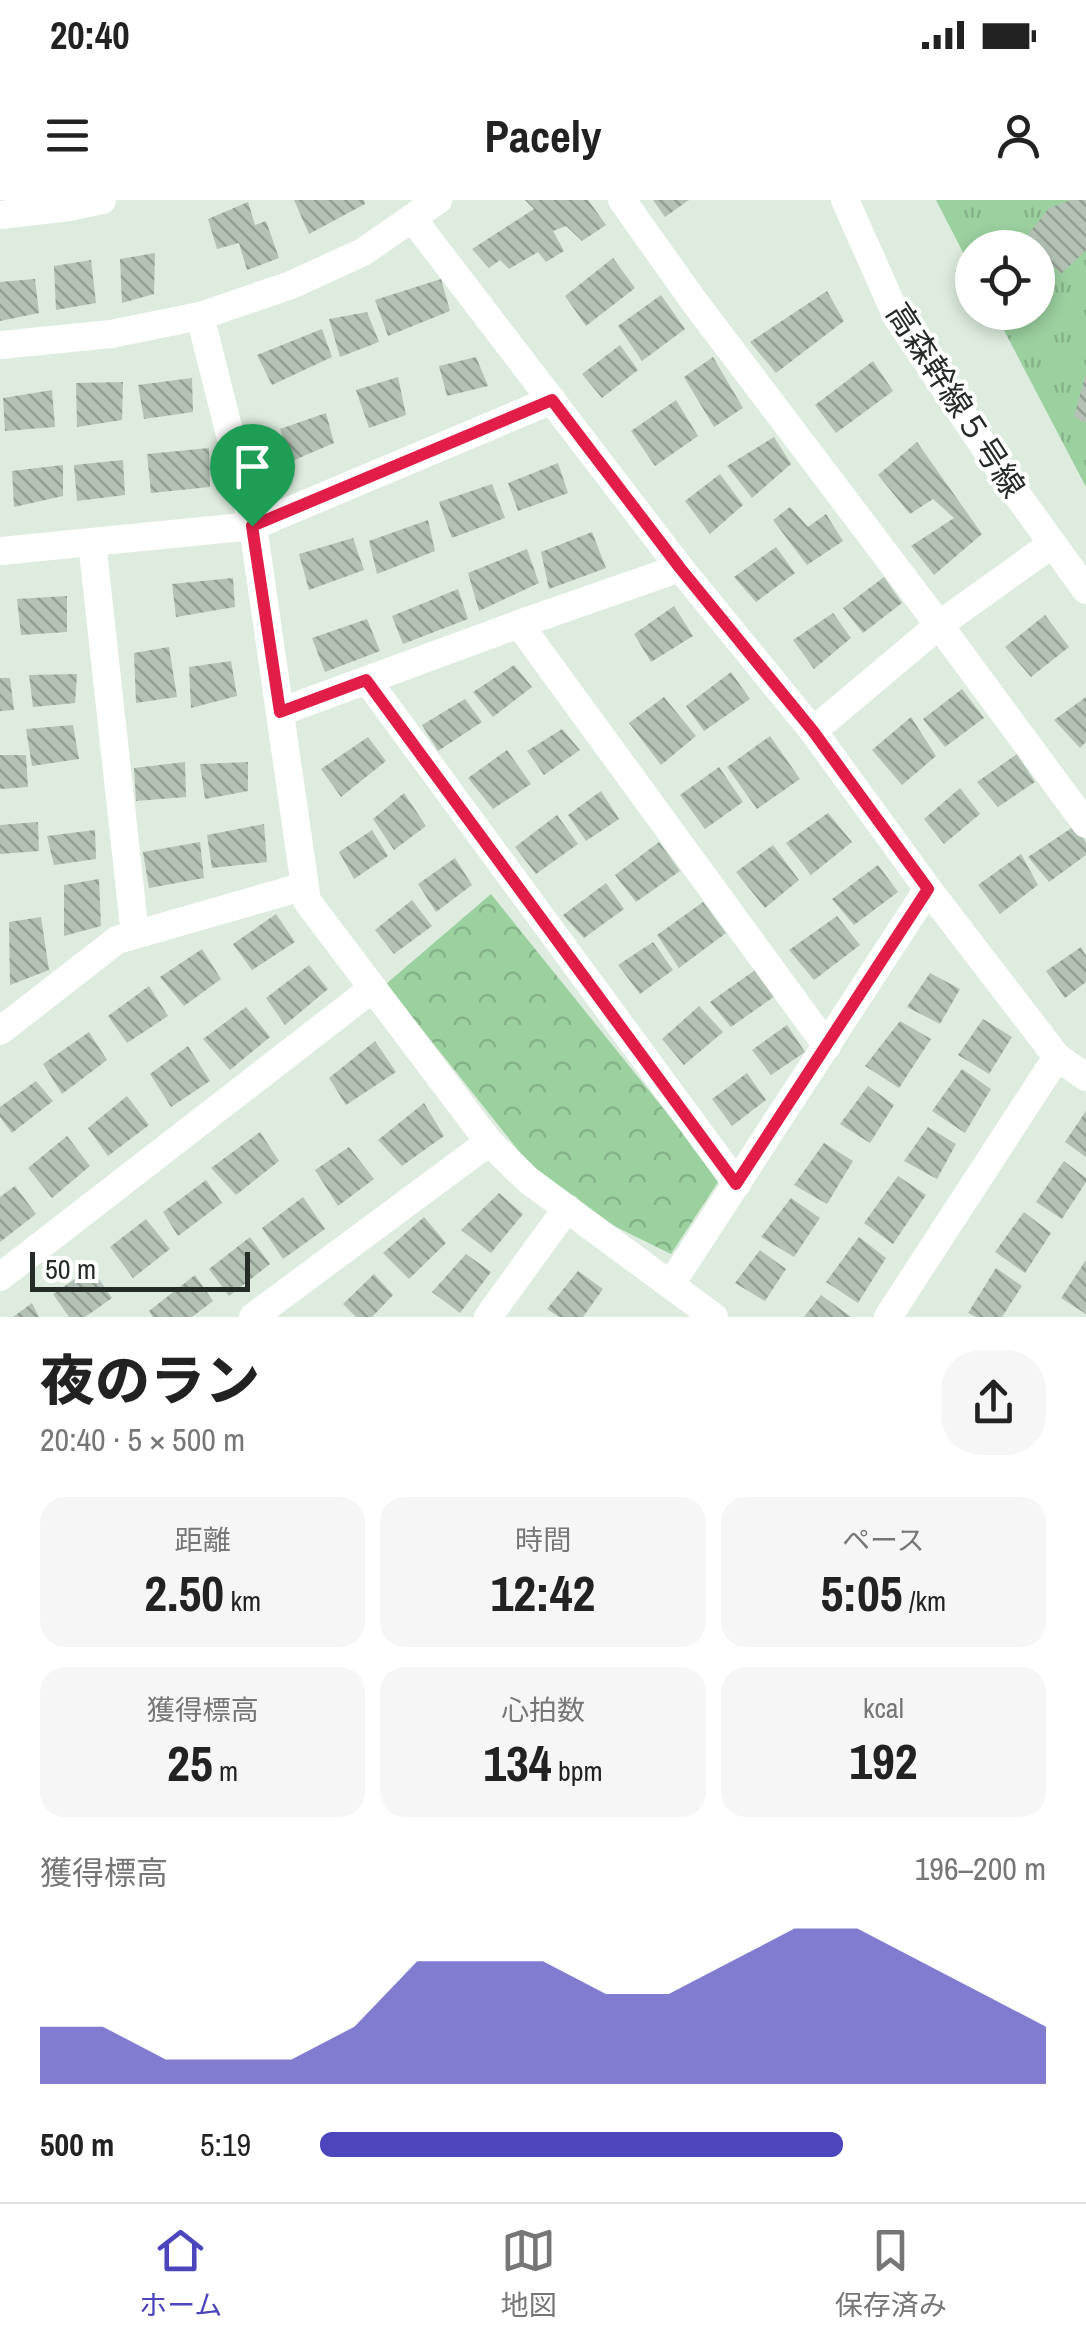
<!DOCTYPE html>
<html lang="ja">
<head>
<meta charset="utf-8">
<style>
  body { margin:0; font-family:"Archivo Narrow","Noto Sans JP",sans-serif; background:#f6f6f6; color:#222; height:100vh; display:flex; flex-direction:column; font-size:38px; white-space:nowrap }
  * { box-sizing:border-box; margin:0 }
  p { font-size:32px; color:#767676 }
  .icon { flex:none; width:55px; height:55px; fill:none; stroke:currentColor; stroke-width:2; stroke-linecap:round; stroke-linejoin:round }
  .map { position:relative; height:1117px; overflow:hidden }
  .panel { display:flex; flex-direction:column; background:#fff; flex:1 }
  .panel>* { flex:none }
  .controls { position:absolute; left:955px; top:30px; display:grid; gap:20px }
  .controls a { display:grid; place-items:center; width:100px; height:100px; border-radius:50%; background:#fff; box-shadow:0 5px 15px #0003; font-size:50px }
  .scale { position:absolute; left:30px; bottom:25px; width:220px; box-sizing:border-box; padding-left:10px; border:5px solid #252b26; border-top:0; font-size:28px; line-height:35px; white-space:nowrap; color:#252b26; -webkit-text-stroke:8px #fff; paint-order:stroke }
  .pin { position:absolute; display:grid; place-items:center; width:85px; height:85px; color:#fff; margin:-102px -42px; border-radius:50% 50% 50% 0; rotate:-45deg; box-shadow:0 0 10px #0007 }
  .pin .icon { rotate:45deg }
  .round { display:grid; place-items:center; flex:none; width:105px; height:105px; border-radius:40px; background:#f6f6f6 }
  .summary { display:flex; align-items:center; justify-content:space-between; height:170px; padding:0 40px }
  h1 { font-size:55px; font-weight:800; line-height:75px }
  .figures { display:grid; grid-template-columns:repeat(3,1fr); gap:15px; height:170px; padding:10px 40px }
  .figures div { display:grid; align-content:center; border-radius:25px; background:#f6f6f6; text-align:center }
  .figures b { font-size:50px; font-weight:800 }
  .figures small { font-size:28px; font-weight:400 }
  .figures p { font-size:28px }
  .chart { height:280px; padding:20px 40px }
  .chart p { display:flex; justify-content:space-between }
  .chart svg { width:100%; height:180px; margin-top:10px; fill:#4c45bc; opacity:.7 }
  ul { padding:0 40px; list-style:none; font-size:32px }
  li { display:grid; grid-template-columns:160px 120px 1fr; align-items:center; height:75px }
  li i { height:25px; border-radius:12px; background:#4c45bc }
  .status { display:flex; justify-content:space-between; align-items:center; height:70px; padding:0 50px; background:#fff; direction:ltr }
  .status svg { height:28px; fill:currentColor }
  header { display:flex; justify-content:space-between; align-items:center; height:130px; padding:0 40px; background:#fff; font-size:45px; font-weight:800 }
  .dock { display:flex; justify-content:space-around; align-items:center; height:140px; border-top:2px solid #e0e0e0; background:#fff; font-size:28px; color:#767676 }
  .dock a { display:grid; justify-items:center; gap:5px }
  .dock .selected { color:#4c45bc }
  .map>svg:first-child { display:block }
  .grass { fill:url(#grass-tufts) }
  .park { fill:url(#park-crowns) }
  .building { fill:url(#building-back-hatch) }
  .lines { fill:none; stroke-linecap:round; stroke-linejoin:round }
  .minor { stroke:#fff; stroke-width:28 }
  .route-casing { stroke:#fff; stroke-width:20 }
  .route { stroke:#e11d48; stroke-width:12 }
  .labels { text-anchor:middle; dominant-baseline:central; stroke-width:8; stroke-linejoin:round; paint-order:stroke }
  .street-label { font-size:32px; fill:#252b26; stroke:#fff }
</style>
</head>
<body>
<div class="status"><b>20:40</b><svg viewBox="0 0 49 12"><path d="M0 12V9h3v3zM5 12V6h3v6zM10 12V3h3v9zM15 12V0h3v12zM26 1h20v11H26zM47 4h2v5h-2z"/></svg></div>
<header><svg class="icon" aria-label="menu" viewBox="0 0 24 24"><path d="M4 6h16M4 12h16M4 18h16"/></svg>Pacely<svg class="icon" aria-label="person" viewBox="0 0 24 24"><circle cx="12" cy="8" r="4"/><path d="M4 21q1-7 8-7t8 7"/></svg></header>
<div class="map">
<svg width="1086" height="1117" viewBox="0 0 1086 1117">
  <defs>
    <pattern id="grass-tufts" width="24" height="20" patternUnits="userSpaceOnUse" patternTransform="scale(2.5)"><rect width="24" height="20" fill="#9bd09f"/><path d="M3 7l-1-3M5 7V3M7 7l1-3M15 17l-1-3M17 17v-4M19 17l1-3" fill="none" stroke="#85b389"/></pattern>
    <pattern id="park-crowns" width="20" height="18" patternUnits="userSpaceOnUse" patternTransform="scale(2.5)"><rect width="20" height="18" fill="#9bd09f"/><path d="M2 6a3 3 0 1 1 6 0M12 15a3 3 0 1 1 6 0" fill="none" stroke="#85b389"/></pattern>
    <pattern id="building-back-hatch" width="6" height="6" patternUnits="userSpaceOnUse" patternTransform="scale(2.5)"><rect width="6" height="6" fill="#b4c2b5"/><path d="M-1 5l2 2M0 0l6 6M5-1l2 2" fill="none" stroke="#929e93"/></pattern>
  </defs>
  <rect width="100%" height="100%" fill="#ddecde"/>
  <path class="grass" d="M 936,0 L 1086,0 L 1086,287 L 995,113 L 1038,112 L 1038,48 L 972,48 L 972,70 Z"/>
  <path class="park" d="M 491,694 L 720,979 L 671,1054 L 598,1018 L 534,970 L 386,784 Z"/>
  <g class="building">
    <path d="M 294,0 L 364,0 L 365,4 L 309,34 Z"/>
    <path d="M 525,0 L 588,0 L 606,25 L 582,41 L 566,26 L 553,31 L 564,51 L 546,62 L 538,52 L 509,69 L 500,60 L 489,68 L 472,49 L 534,9 Z"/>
    <path d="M 653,0 L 689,0 L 665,17 Z"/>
    <path d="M 1071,0 L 1086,0 L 1086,50 L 1061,74 L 1038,50 L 1038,48 L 1035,48 L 1025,38 L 1049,8 Z"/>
    <path d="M 248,2 L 255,25 L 266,21 L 279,58 L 247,70 L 239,43 L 217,49 L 208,19 Z"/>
    <path d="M 155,53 L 154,94 L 122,103 L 120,59 Z"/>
    <path d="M 613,58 L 635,88 L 586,126 L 565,96 Z"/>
    <path d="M 91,60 L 96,103 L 56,110 L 54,66 Z"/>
    <path d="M 35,79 L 39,113 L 0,121 L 0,82 Z"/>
    <path d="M 441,79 L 450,111 L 388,136 L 375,100 Z"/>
    <path d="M 827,91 L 844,121 L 776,173 L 750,142 Z"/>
    <path d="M 661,95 L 685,129 L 642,161 L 618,126 Z"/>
    <path d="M 367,112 L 379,142 L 340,157 L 329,119 Z"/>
    <path d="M 322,129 L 332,157 L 272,185 L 257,155 Z"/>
    <path d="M 620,145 L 638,170 L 602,198 L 582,174 Z"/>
    <path d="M 476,157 L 488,186 L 447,196 L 439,166 Z"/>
    <path d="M 713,157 L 743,208 L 714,227 L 684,177 Z"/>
    <path d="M 873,161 L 893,191 L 836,233 L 815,205 Z"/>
    <path d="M 1085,176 L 1086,176 L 1086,223 L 1074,217 Z"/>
    <path d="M 398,177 L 406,215 L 369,228 L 356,190 Z"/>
    <path d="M 192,178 L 193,212 L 144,219 L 138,185 Z"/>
    <path d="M 123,182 L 122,220 L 77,227 L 76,183 Z"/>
    <path d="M 52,190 L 55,227 L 5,231 L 3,198 Z"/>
    <path d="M 676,200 L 698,236 L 655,266 L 631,231 Z"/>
    <path d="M 326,213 L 334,243 L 292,261 L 280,229 Z"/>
    <path d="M 774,237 L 791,264 L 752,298 L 727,266 Z"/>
    <path d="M 917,242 L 982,334 L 934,375 L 911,346 L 954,318 L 933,299 L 910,314 L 878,275 Z"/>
    <path d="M 209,248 L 210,287 L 151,293 L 147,254 Z"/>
    <path d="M 123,260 L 125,295 L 77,301 L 74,265 Z"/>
    <path d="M 558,263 L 568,293 L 518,311 L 508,283 Z"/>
    <path d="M 63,265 L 63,296 L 14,307 L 12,271 Z"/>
    <path d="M 720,274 L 743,305 L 710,334 L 685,301 Z"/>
    <path d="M 492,284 L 505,318 L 452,338 L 439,302 Z"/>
    <path d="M 790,307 L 808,327 L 826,314 L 843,341 L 807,365 L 773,320 Z"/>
    <path d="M 428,320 L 435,351 L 377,374 L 369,341 Z"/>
    <path d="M 592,332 L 606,368 L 549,389 L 541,352 Z"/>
    <path d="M 353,338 L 364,370 L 309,390 L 299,354 Z"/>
    <path d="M 776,347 L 795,373 L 756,402 L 734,377 Z"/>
    <path d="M 527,349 L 539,383 L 479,411 L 468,373 Z"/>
    <path d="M 884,377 L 902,403 L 863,433 L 843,408 Z"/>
    <path d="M 233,378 L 235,407 L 176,417 L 172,384 Z"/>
    <path d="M 458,389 L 468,419 L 403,444 L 392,416 Z"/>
    <path d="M 67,396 L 67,432 L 21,435 L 17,399 Z"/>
    <path d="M 674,406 L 693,436 L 651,462 L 634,434 Z"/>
    <path d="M 833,413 L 851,438 L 814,469 L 793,440 Z"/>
    <path d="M 1045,415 L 1069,447 L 1031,477 L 1005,447 Z"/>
    <path d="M 367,419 L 380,451 L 325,472 L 312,438 Z"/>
    <path d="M 169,447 L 177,497 L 136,503 L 134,453 Z"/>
    <path d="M 231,461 L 237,496 L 191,508 L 189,467 Z"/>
    <path d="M 514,465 L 532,487 L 493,517 L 473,492 Z"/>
    <path d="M 731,472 L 750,499 L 704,531 L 686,506 Z"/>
    <path d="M 77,474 L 75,503 L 33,507 L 29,475 Z"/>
    <path d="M 0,478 L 10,478 L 14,510 L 0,511 Z"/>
    <path d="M 962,489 L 984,518 L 945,547 L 923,519 Z"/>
    <path d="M 664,497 L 696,536 L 661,565 L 629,523 Z"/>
    <path d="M 1086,497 L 1086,542 L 1080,548 L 1054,520 Z"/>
    <path d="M 465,499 L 482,522 L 438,551 L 422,525 Z"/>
    <path d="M 911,517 L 936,556 L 902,585 L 872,550 Z"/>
    <path d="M 73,525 L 79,559 L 32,566 L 26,529 Z"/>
    <path d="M 562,529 L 580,550 L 544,575 L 527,551 Z"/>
    <path d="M 770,536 L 800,579 L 757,609 L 727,567 Z"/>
    <path d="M 368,537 L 386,561 L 341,597 L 321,569 Z"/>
    <path d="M 507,550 L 531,584 L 493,609 L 468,578 Z"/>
    <path d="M 1017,554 L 1035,582 L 998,607 L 977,582 Z"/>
    <path d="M 0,555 L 26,555 L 28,587 L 0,589 Z"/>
    <path d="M 185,562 L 186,597 L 136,601 L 134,568 Z"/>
    <path d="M 248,562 L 248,591 L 205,599 L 200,564 Z"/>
    <path d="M 719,567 L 743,602 L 705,629 L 680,595 Z"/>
    <path d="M 960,588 L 980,614 L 944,644 L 924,619 Z"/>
    <path d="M 601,591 L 619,619 L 586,641 L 568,615 Z"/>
    <path d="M 404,593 L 426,626 L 394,650 L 373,619 Z"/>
    <path d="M 828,613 L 852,642 L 811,675 L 786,643 Z"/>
    <path d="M 557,615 L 578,644 L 536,674 L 515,647 Z"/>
    <path d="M 38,622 L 39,651 L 0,654 L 0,625 Z"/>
    <path d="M 264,624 L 267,662 L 212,668 L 207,635 Z"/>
    <path d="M 1076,625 L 1086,643 L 1086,655 L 1049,682 L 1028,657 Z"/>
    <path d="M 95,630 L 96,659 L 54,665 L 47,636 Z"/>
    <path d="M 372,630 L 388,656 L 354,679 L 339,652 Z"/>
    <path d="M 200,642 L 204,678 L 149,688 L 143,652 Z"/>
    <path d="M 659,642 L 680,671 L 636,702 L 615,675 Z"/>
    <path d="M 773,645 L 799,680 L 765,708 L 736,672 Z"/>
    <path d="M 1021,654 L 1038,685 L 1000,714 L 978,685 Z"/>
    <path d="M 455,658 L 472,685 L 436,712 L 418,684 Z"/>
    <path d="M 878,665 L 898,692 L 854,725 L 832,699 Z"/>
    <path d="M 99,679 L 101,726 L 64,736 L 64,685 Z"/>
    <path d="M 606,683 L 624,709 L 584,738 L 563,715 Z"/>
    <path d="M 412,700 L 432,726 L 394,754 L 375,730 Z"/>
    <path d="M 703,702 L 726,733 L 679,768 L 657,735 Z"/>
    <path d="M 276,714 L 295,742 L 252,770 L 233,744 Z"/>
    <path d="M 837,716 L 860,745 L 814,780 L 789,750 Z"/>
    <path d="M 41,717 L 49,770 L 10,785 L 9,722 Z"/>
    <path d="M 653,742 L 673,770 L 640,794 L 618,765 Z"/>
    <path d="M 1081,747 L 1086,756 L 1086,782 L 1065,798 L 1046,771 Z"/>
    <path d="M 202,749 L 221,779 L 184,806 L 160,777 Z"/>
    <path d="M 309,765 L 328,789 L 285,825 L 266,798 Z"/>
    <path d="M 755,770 L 775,796 L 731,827 L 710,802 Z"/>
    <path d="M 930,773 L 960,789 L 940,824 L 907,807 Z"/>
    <path d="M 149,786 L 168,816 L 127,843 L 108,816 Z"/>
    <path d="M 699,806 L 723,832 L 684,865 L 662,839 Z"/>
    <path d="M 246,807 L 270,837 L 230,870 L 203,839 Z"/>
    <path d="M 983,819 L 1012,837 L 989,874 L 958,855 Z"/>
    <path d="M 900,821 L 931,839 L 899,888 L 865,866 Z"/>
    <path d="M 787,825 L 805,852 L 771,875 L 752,850 Z"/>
    <path d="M 89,832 L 107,860 L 62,894 L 43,864 Z"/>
    <path d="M 375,841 L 396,872 L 346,905 L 329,878 Z"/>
    <path d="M 188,846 L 210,881 L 171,907 L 150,874 Z"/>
    <path d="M 962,869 L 991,889 L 965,933 L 932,911 Z"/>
    <path d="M 747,873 L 766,900 L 732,926 L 712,899 Z"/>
    <path d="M 36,881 L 53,901 L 12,933 L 0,917 L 0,907 Z"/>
    <path d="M 868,886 L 894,905 L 870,943 L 840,924 Z"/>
    <path d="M 127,896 L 149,925 L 108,956 L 88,928 Z"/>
    <path d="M 424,903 L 444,936 L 402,966 L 378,940 Z"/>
    <path d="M 1086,911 L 1086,957 L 1065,942 Z"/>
    <path d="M 928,927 L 956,944 L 937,979 L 904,961 Z"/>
    <path d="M 260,932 L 279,961 L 236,995 L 211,968 Z"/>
    <path d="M 67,936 L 90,966 L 52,998 L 28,968 Z"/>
    <path d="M 824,943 L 853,961 L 827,1004 L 794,985 Z"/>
    <path d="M 349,947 L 374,979 L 338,1006 L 315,970 Z"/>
    <path d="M 1064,961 L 1086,978 L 1086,982 L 1062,1019 L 1036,1002 Z"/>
    <path d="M 898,976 L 926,995 L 893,1044 L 864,1023 Z"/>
    <path d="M 206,980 L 222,1003 L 178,1036 L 163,1012 Z"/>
    <path d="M 15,986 L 36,1014 L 0,1042 L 0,997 Z"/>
    <path d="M 499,993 L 523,1014 L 491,1053 L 461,1030 Z"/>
    <path d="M 303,997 L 325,1029 L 283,1059 L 262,1028 Z"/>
    <path d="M 791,998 L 820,1018 L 794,1057 L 761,1037 Z"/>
    <path d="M 1024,1012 L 1051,1033 L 1025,1073 L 995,1052 Z"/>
    <path d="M 424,1017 L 446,1043 L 409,1079 L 383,1053 Z"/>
    <path d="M 146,1019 L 170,1049 L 133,1078 L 110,1047 Z"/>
    <path d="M 250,1037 L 270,1064 L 229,1096 L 209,1069 Z"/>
    <path d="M 859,1037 L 886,1058 L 858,1103 L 826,1082 Z"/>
    <path d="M 760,1050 L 786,1069 L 765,1101 L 735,1083 Z"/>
    <path d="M 466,1054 L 491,1072 L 460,1113 L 432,1092 Z"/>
    <path d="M 1086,1060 L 1086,1114 L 1061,1098 Z"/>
    <path d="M 91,1068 L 112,1098 L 85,1117 L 69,1117 L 53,1094 Z"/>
    <path d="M 996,1068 L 1022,1086 L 1002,1117 L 976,1117 L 968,1113 Z"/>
    <path d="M 578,1071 L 603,1089 L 583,1117 L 559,1117 L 547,1109 Z"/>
    <path d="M 374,1074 L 393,1095 L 372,1117 L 356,1117 L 343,1104 Z"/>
    <path d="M 195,1075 L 213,1101 L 192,1117 L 153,1117 L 149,1111 Z"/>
    <path d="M 821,1095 L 851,1117 L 804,1117 Z"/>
    <path d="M 32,1103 L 39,1117 L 13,1117 Z"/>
  </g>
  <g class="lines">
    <g class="minor">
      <path d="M 622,0 L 693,100 L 939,425 L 1086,624"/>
      <path d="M 845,0 L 897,117 L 1010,285 L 1086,390"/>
      <path d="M 0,15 L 69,7 L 102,0"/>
      <path d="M 412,18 L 680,368 L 813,531 L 928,689 L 1057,857 L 1086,877"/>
      <path d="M 200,116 L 253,326 L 307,701 L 489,942 L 528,980 L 714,1117"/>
      <path d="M 0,145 L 111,134 L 200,116 L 291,85 L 363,52 L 438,0"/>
      <path d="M 92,342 L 135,735"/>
      <path d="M 0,351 L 253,326 L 552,200"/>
      <path d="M 519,424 L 827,846"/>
      <path d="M 367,480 L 737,984"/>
      <path d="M 280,512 L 519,424 L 680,368"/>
      <path d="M 813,531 L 939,425 L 1052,344"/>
      <path d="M 0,831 L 117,740 L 305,686"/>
      <path d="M 0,1077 L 373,788"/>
      <path d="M 671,1084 L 928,689"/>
      <path d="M 253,1117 L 489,942"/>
      <path d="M 488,1117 L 567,1008"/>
      <path d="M 888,1117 L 1057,857"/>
    </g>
  </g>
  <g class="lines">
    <defs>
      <path id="route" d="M 552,200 L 680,368 L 813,531 L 928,689 L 736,984 L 366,480 L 280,512 L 252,326 Z"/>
    </defs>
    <use href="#route" class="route-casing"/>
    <use href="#route" class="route"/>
  </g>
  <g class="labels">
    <g class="street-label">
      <text transform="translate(956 200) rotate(57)">高森幹線５号線</text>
    </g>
  </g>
</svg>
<div class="controls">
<a><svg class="icon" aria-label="locate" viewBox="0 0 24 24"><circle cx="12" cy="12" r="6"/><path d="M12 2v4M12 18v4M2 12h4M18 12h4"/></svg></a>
</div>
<div class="scale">50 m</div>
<div class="pin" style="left:252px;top:326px;background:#1e9e55"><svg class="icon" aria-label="arrive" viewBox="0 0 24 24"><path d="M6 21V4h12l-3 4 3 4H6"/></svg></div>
</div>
<section class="panel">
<div class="summary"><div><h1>夜のラン</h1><p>20:40 · 5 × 500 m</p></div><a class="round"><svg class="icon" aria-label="share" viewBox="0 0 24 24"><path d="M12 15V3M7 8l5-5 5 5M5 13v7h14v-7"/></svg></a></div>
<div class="figures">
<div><p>距離</p><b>2.50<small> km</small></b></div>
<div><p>時間</p><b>12:42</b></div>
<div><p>ペース</p><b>5:05<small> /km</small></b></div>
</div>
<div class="figures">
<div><p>獲得標高</p><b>25<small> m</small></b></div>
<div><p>心拍数</p><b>134<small> bpm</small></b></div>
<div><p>kcal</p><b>192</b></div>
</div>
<div class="chart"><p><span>獲得標高</span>196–200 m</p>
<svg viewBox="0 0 160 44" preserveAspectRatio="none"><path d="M0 44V30L10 30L20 38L30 38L40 38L50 30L60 14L70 14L80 14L90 22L100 22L110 14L120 6L130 6L140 14L150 22L160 30V44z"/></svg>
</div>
<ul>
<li><b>500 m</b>5:19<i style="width:72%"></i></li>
</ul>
</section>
<nav class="dock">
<a class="selected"><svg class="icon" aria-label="home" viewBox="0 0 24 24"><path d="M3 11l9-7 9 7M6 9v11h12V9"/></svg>ホーム</a>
<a><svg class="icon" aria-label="map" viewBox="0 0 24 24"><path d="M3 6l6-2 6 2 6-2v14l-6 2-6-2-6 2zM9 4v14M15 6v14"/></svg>地図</a>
<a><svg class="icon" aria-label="saved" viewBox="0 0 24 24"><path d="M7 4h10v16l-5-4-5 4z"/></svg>保存済み</a>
</nav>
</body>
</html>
